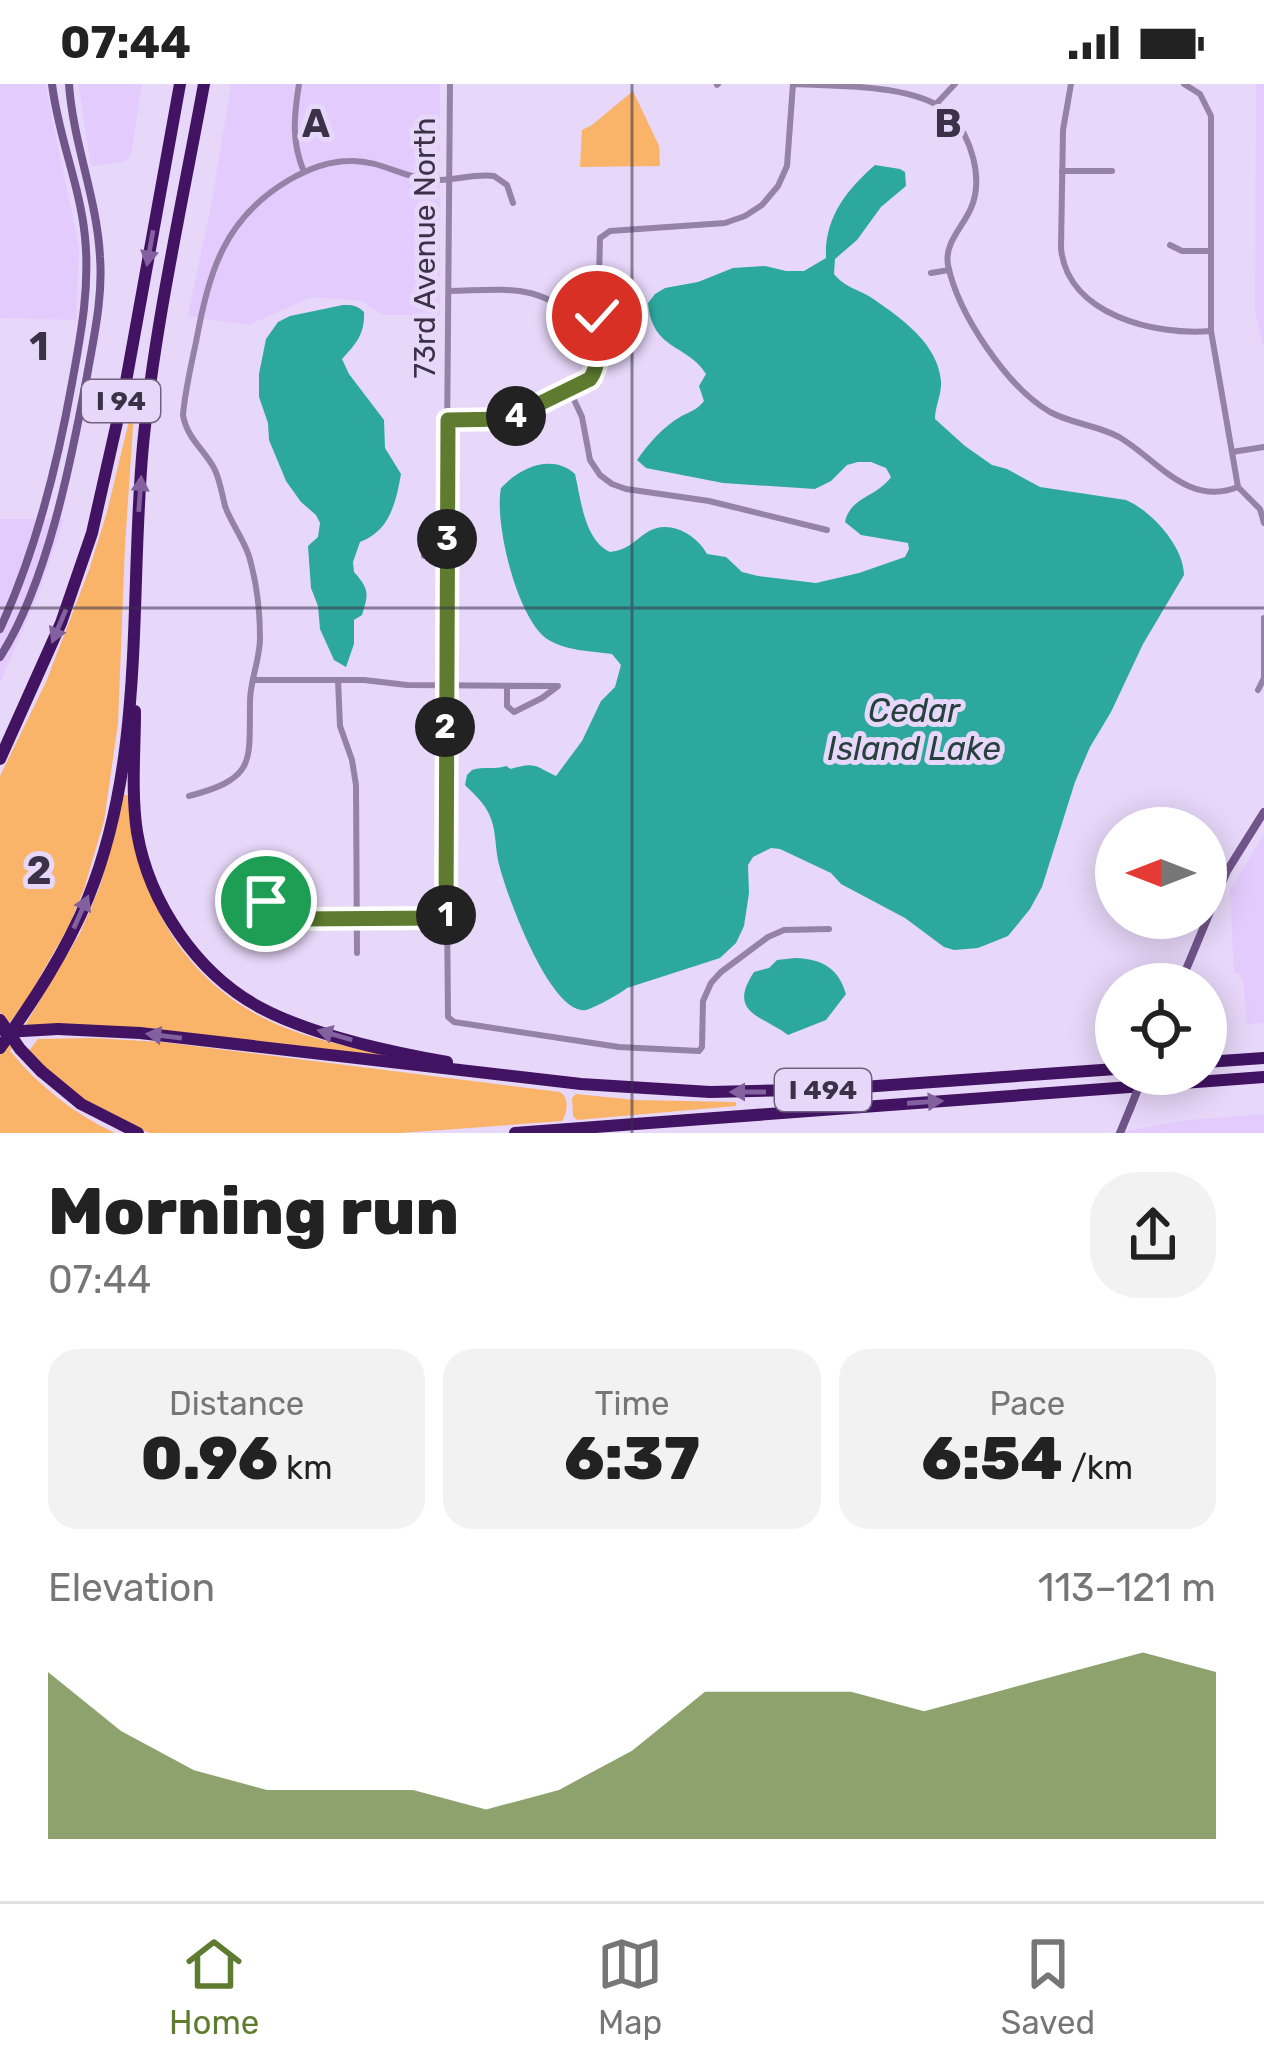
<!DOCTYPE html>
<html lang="en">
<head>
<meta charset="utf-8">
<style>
  body { margin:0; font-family:Rubik,sans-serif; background:#f2f2f2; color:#222; height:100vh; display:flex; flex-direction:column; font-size:45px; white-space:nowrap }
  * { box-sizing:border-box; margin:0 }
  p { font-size:39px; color:#767676 }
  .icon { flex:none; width:66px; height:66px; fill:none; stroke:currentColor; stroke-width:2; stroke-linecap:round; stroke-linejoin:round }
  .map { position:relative; height:1049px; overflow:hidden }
  .drawer { display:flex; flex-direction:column; background:#fff; flex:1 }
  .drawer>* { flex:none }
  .needle { width:78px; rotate:270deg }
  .tools { position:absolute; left:1095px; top:723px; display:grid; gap:24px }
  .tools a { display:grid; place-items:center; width:132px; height:132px; border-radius:50%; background:#fff; box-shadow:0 6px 30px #0003; font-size:60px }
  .pin { position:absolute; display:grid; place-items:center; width:102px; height:102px; color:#fff; margin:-51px; border:6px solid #fff; border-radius:50%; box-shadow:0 3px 12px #0007 }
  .km { position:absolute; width:60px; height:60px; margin:-30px; border-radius:50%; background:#222; color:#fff; font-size:33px; line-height:60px; text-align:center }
  .round { display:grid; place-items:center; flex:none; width:126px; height:126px; border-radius:48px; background:#f2f2f2 }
  .overview { display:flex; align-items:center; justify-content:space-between; height:204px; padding:0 48px }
  h1 { font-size:66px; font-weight:800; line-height:90px }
  .stats { display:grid; grid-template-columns:repeat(3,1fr); gap:18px; height:204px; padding:12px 48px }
  .stats div { display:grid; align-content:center; border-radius:30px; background:#f2f2f2; text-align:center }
  .stats b { font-size:60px; font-weight:800 }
  .stats small { font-size:33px; font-weight:400 }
  .stats p { font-size:33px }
  .chart { height:336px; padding:24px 48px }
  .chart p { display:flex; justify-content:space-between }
  .chart svg { width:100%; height:216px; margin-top:12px; fill:#5e7b2f; opacity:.7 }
  .status { display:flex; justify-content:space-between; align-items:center; height:84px; padding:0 60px; background:#fff; direction:ltr }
  .status svg { height:33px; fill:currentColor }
  .tab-bar { display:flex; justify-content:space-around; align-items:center; height:168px; border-top:3px solid #e0e0e0; background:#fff; font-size:33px; color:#767676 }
  .tab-bar a { display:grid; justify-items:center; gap:6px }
  .tab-bar .active { color:#5e7b2f }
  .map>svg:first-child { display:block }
  .built { fill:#e4cbfd }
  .green { fill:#f9b469 }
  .water { fill:#2da89e }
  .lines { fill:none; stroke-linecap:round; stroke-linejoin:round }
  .street { stroke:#9482a7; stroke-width:6 }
  .secondary { stroke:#70558a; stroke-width:8 }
  .highway { stroke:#411362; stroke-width:12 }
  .secondary-bridge { stroke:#70558a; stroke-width:8 }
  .highway-bridge { stroke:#411362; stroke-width:12 }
  .oneway { fill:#83619e }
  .route-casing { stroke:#fff; stroke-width:24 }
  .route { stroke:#5e7b2f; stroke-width:15 }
  .grid { fill:none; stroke:#3c3147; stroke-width:3; stroke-opacity:0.55 }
  .labels { text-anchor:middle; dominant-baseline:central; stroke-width:10; stroke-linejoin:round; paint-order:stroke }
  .shield { fill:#e7d7f9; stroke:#6f637c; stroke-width:3 }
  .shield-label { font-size:27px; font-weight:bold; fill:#3c3147 }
  .street-label { font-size:30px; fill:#3c3147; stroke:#e7d7f9 }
  .water-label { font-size:33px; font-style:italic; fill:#27413e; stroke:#e7d7f9 }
  .grid-label { font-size:39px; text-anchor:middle; font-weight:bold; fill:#3c3147; stroke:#e7d7f9; stroke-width:10; stroke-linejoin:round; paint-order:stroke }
</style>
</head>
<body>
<div class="status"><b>07:44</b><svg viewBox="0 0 49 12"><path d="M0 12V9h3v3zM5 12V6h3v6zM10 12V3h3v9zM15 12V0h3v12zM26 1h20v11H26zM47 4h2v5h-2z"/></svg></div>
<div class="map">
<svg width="1264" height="1049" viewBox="0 0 1264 1049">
  <rect width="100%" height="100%" fill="#e7d7f9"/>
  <g class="built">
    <path d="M 0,0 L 45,0 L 79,163 L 76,236 L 0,234 Z"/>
    <path d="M 78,0 L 142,0 L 131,71 L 124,78 L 91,82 Z"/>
    <path d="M 231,0 L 440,0 L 440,231 L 383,231 L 361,217 L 312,213 L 248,241 L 188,232 L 214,106 Z"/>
    <path d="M 1256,0 L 1264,0 L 1264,265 L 1255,227 Z"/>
    <path d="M 0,435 L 64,435 L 40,506 L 0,599 Z"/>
    <path d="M 1264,750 L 1264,939 L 1247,940 L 1243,896 L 1239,890 L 1234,889 L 1230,806 Z"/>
    <path d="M 1264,1030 L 1264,1049 L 1115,1049 L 1189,1036 Z"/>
  </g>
  <g class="green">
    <path d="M 633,7 L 659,62 L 660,82 L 580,83 L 582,46 L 592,41 Z"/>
    <path d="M 135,312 L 125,462 L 118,639 L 104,737 L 84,805 L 69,842 L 27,915 L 0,952 L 0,940 L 4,935 L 0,928 L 0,692 L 46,598 L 89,486 L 107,428 Z"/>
    <path d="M 124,711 L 128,711 C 136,810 181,898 276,940 C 310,955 347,962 383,971 L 382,973 L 28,943 L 10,967 C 39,1002 74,1030 115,1049 L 0,1049 L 0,971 L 24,943 L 80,849 L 100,802 Z"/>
    <path d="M 92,954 L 162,958 L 560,1008 C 570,1014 567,1029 562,1037 L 401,1049 L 150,1049 C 102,1034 63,1004 28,968 L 38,955 Z"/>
    <path d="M 576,1010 L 636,1016 L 736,1018 L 736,1022 L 577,1036 L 573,1032 L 572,1014 Z"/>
  </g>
  <g class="water">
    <path d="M 875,81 L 900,85 L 905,88 L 906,102 L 881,123 L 857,156 L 835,175 L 834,190 C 845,204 861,206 875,216 C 902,235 938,260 941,297 C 942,310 935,322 935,335 L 965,362 L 992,381 L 1007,385 L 1040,403 L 1126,416 C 1152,427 1184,463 1184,491 L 1143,560 L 1111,628 L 1090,663 L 1075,698 L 1042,803 L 1030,825 L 1008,852 L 978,864 L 954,866 L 944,863 L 905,834 L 841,800 L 831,789 L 780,765 L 771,764 L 753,773 L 748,781 L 749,809 L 744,842 L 736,859 L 720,874 L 627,904 C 620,910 594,924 586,926 C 550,932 504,805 498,776 C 495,761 496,744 489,730 C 484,719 474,710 465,701 L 467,691 L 472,686 C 484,682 494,686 506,682 L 511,685 C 536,677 536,683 556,692 L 582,657 L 601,617 L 615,603 L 621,581 L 612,570 C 590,567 566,567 547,555 C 517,534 494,439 501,404 C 519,384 552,369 575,390 C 581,415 584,456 610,468 C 627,466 633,458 646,449 C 668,434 696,450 707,470 L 726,473 L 742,488 L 758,492 L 816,499 L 859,489 L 905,473 L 909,465 L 908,459 L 861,451 L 845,438 C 850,413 877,413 891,393 L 886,384 L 871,378 L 858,378 L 847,381 L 831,397 L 815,405 L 723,399 L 646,384 L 637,376 C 648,360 663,343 680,333 C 690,327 696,327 704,317 L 699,302 L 706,290 C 688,260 652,267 648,219 L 655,210 L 665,204 L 698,198 L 733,184 L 765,182 L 786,187 L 804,187 L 826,174 C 824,135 846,106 875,81 Z"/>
    <path d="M 343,221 C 352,221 357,221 364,228 C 365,250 356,260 342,275 L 349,290 L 384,336 L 385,364 L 401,390 C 396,418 390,447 360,458 L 353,478 L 354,488 C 369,505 369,509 362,531 L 354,536 L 354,560 L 346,583 L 334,576 L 320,545 L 318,522 L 311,504 L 308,462 L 318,453 L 320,439 L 316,431 L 301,418 L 286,397 L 269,356 L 268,339 L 259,313 L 259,290 L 266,255 L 278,238 L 290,232 Z"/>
    <path d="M 795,874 C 823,875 838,884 846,910 L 826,936 L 788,951 C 761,931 727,929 754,888 L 769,884 L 777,876 Z"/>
  </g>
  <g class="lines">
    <g class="street">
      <path d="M 299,0 C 294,32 291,57 304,88"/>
      <path d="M 450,0 L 445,601 L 448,933 L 454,938 L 619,963 L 699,967 L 702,963 L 703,917 L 711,899 L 721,888 L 768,853 L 784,846 L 829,845"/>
      <path d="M 1071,0 L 1063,46 L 1061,164 C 1067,231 1156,252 1211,247"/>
      <path d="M 1184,0 L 1200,10 L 1211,32 L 1211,247 L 1238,403 L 1260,425 L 1264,439"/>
      <path d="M 717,1 L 718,0"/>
      <path d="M 937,19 L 955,0"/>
      <path d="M 1062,87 L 1112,87"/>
      <path d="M 1170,161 L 1182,167 L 1211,167"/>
      <path d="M 931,189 L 949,186"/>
      <path d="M 449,207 C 475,207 504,203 530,209 C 553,214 572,232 596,232"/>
      <path d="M 570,307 L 582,333 L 590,376 L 600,391 L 612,400 L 626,405 L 709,417 L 827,446"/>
      <path d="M 447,336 L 508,335 L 570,307 L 592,293 L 597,276 L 600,154 L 610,147 L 725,139 L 745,132 L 762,121 L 778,102 L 787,82 L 793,0 C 839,2 917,0 950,30 C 971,53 984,94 971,124 C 963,143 944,159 948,181 C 958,230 1007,303 1050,328 C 1072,340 1097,341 1119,353 C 1157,375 1187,423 1238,403"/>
      <path d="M 1232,368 L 1264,363"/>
      <path d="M 424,472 L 446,472"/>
      <path d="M 254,596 L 364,596 L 407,601 L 558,602 L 542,614 L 514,628 L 507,622 L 507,602"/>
      <path d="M 338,596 L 340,642 L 352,676 L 356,701 L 357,869"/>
      <path d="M 1258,606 L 1264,594 L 1264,534"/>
      <path d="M 189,712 C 257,694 249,678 250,618 C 250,596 260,576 260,554 C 260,528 256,496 249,472 C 243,454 231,439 225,422 C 222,410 220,397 215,386 C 205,366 187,355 183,331 C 185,307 191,282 196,258 C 209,189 223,135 289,96 C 308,85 328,77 350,77 C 379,76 402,93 430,96 C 452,98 473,89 494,92 L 507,101 L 513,119"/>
      <path d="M 257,808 L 280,829 L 295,835 L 446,834"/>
    </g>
    <g class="secondary">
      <path d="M 0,545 C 36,467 57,383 72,299 C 81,250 90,203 85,153 C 80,101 58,52 52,0"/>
      <path d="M 0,573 C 47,500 71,378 87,292 C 94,252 103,213 100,173 C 97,114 73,59 69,0"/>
      <path d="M 1180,900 L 1227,787 L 1264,728"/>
      <path d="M 1120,1049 L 1130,1025"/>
    </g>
    <g class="highway">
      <path d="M 135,627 C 135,667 131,708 137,748 C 149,819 197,890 261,924 C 312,951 390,968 447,978"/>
      <path d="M 0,675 L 61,539 L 92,449 L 125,303 L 180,0"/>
      <path d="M 58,945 L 140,949 L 581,1000 L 710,1008 L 834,1005 L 1116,985"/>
      <path d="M 0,964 C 34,916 65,869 88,814 C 146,672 129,511 143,361 C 155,240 182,120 204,0"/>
      <path d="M 1206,978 L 1264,974"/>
      <path d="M 41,987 L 81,1020 L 138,1049"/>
      <path d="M 515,1049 L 1264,993"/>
    </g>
    <path class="secondary-bridge" d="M 1130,1025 L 1144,990"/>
    <g class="highway-bridge">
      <path d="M 0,936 L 20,965 L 41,987"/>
      <path d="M 5,948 L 58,945"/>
    </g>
  </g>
  <defs><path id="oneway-solid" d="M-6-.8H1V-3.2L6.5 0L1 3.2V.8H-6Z" transform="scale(3)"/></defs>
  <g class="oneway">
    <use href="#oneway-solid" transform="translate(150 164) rotate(100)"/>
    <use href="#oneway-solid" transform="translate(140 410) rotate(-86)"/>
    <use href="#oneway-solid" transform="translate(59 542) rotate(113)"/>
    <use href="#oneway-solid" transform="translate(81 828) rotate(-66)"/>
    <use href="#oneway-solid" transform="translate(335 951) rotate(-164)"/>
    <use href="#oneway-solid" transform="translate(164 952) rotate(-173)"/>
    <use href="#oneway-solid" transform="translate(748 1008) rotate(-180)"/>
    <use href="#oneway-solid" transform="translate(925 1018) rotate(-4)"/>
  </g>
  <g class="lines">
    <defs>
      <path id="route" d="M 266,817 L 280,830 L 295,835 L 446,834 L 448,336 L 508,335 L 590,295 C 602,278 597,252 597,232"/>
    </defs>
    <use href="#route" class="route-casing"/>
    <use href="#route" class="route"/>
  </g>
  <path class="grid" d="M 632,0 L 632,1049M 0,524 L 1264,524"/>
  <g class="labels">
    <g class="shield">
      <rect x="82" y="296" width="78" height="42" rx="9"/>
      <rect x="775" y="985" width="96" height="42" rx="9"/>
    </g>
    <g class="shield-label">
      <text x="121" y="317">I 94</text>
      <text x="823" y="1006">I 494</text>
    </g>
    <g class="street-label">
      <text transform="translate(425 164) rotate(-90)">73rd Avenue North</text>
    </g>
    <g class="water-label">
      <text x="914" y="626">Cedar<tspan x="914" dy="38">Island Lake</tspan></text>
    </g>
  </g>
  <g class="grid-label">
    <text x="316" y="53">A</text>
    <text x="948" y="53">B</text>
    <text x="39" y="276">1</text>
    <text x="39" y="800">2</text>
  </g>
</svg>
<div class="tools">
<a><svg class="needle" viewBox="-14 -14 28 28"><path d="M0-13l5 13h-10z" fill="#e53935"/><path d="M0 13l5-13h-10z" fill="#767676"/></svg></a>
<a><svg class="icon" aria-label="locate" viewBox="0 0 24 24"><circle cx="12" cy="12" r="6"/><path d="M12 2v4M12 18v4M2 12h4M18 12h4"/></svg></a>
</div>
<div class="pin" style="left:266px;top:817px;background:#1e9e55"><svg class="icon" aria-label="arrive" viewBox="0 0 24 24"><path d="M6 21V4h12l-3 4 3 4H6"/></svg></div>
<div class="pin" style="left:597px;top:232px;background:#d93025"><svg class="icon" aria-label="check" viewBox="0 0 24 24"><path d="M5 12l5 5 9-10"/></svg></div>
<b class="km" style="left:446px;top:831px">1</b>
<b class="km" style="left:445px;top:643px">2</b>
<b class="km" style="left:447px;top:455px">3</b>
<b class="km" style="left:516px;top:332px">4</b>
</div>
<section class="drawer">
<div class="overview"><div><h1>Morning run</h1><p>07:44</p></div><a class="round"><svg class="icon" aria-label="share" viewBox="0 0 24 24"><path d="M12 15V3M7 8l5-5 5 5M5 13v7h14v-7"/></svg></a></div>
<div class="stats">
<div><p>Distance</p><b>0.96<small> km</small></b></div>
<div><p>Time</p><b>6:37</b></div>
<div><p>Pace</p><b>6:54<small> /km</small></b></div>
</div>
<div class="chart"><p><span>Elevation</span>113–121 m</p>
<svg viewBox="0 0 160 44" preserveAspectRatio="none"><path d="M0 44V10L10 22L20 30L30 34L40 34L50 34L60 38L70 34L80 26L90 14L100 14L110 14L120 18L130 14L140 10L150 6L160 10V44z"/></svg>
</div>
</section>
<nav class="tab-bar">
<a class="active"><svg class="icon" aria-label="home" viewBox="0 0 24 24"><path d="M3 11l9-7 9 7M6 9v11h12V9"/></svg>Home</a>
<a><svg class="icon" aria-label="map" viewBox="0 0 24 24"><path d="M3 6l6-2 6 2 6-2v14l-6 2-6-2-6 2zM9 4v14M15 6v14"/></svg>Map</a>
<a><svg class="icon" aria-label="saved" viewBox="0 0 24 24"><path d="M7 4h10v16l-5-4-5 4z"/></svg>Saved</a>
</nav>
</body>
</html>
